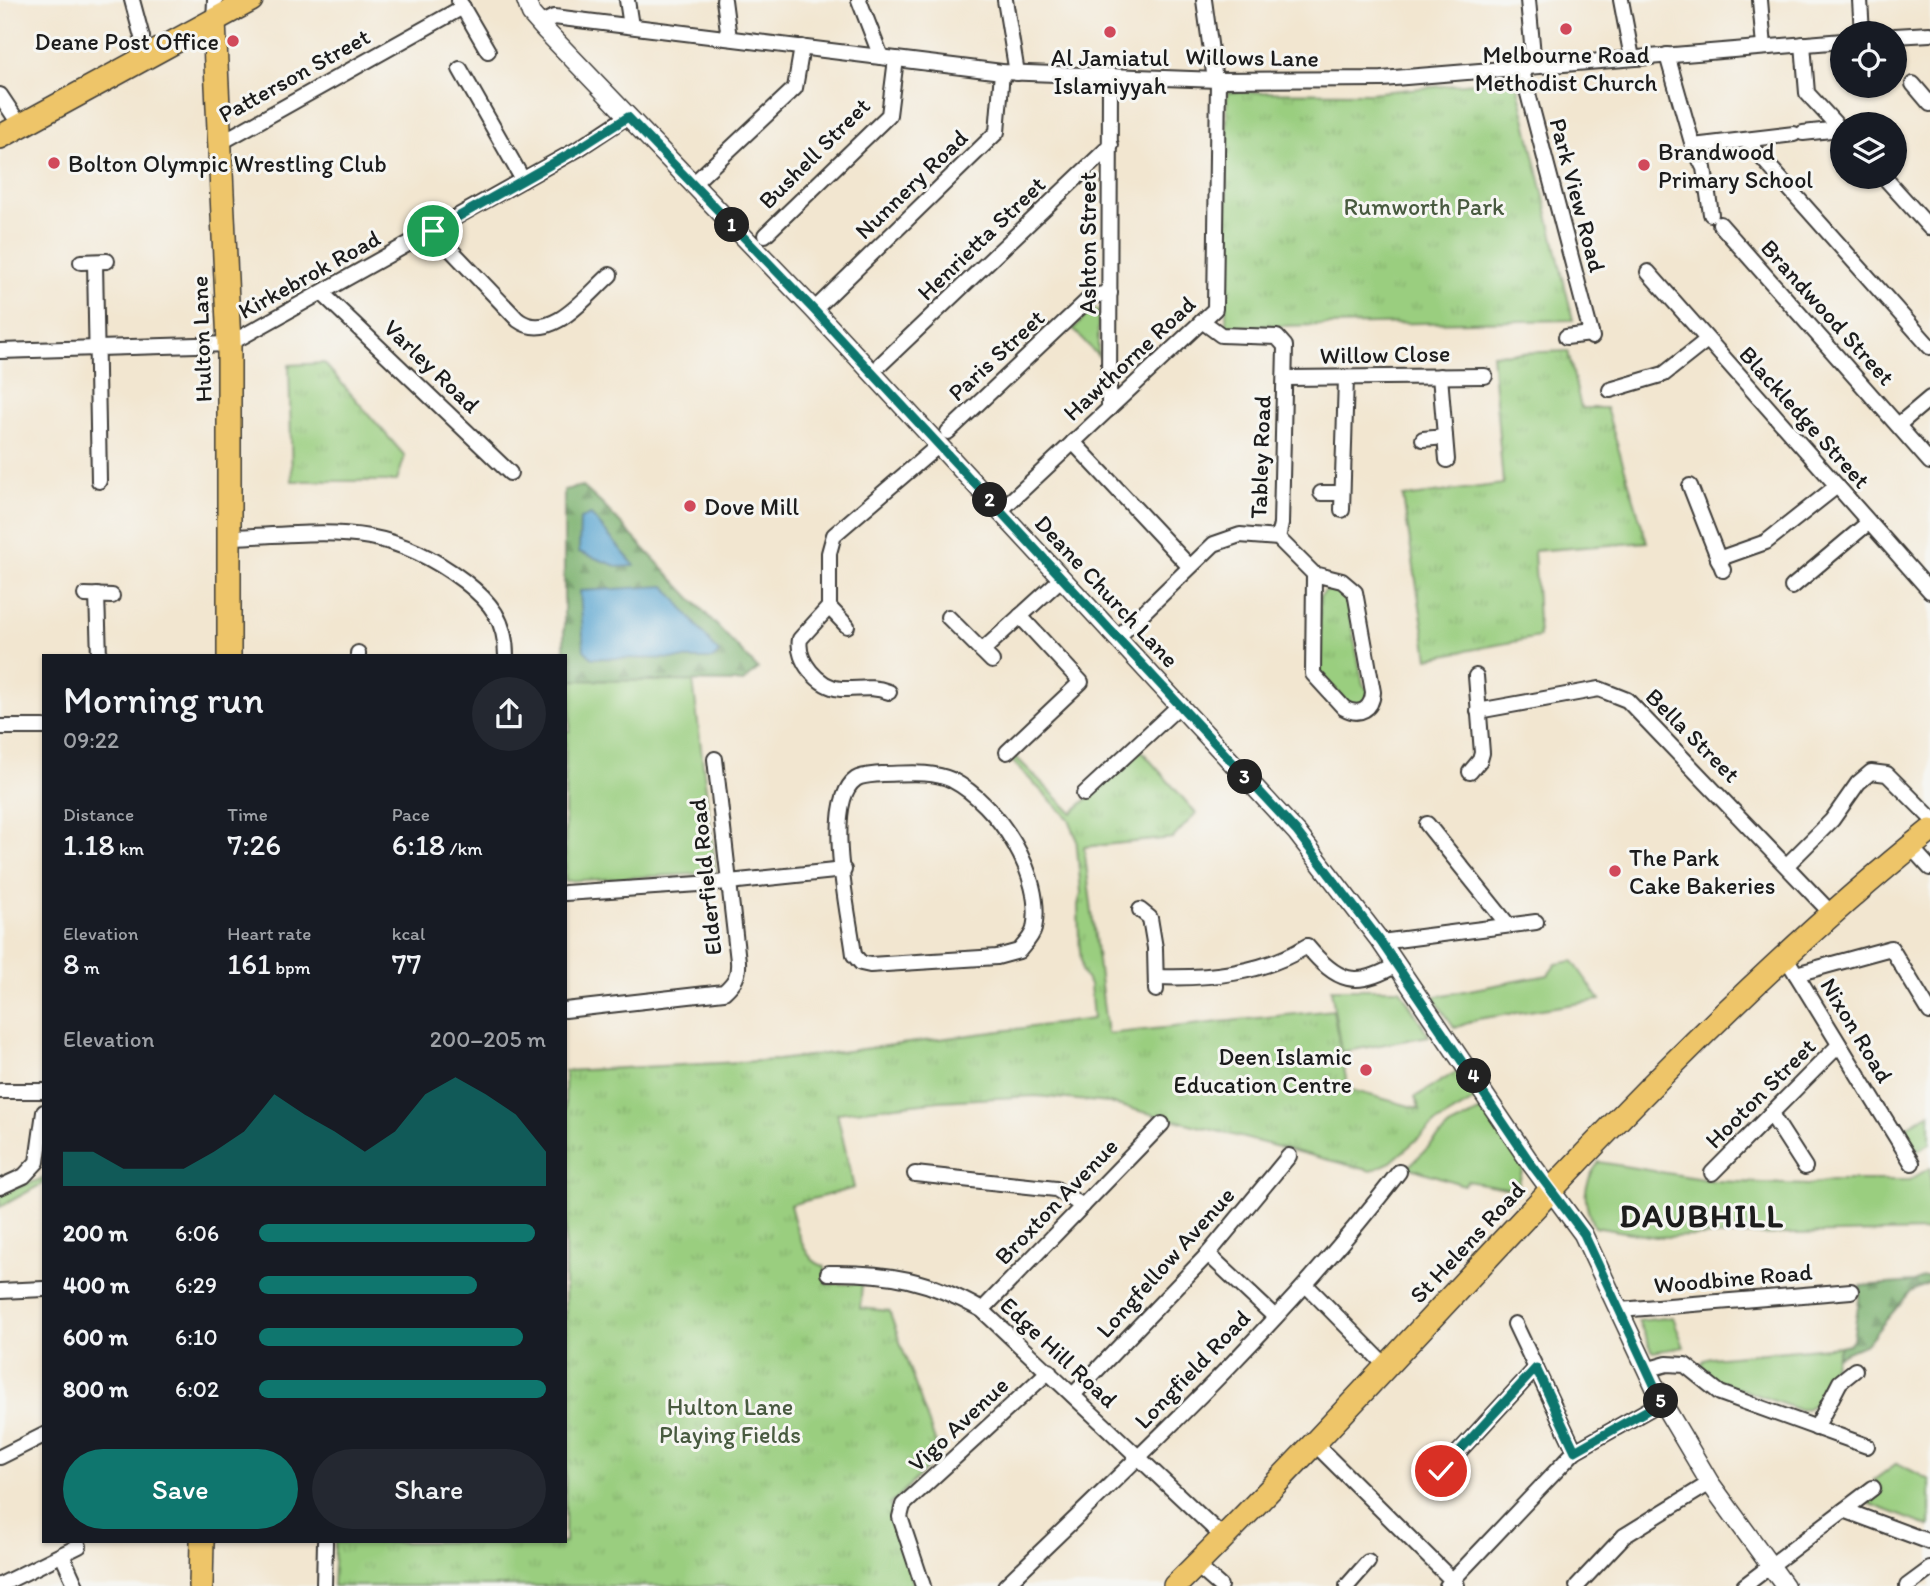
<!DOCTYPE html>
<html lang="en">
<head>
<meta charset="utf-8">
<style>
  body { margin:0; font-family:Itim,sans-serif; background:#242831; color:#f1f3f6; height:100vh; display:flex; flex-direction:column; font-size:26px; white-space:nowrap }
  * { box-sizing:border-box; margin:0 }
  p { font-size:23px; color:#9ea1a6 }
  .icon { flex:none; width:38px; height:38px; fill:none; stroke:currentColor; stroke-width:2; stroke-linecap:round; stroke-linejoin:round }
  .map { position:relative; flex:1; overflow:hidden }
  .drawer { position:absolute; left:42px; top:654px; width:525px; height:889px; display:flex; flex-direction:column; background:#171b24; border-radius:0px; box-shadow:0 2px 5px #0004 }
  .drawer>* { flex:none }
  .buttons { position:absolute; left:1830px; top:21px; display:grid; gap:14px }
  .buttons a { display:grid; place-items:center; width:77px; height:77px; border-radius:50%; background:#171b24; box-shadow:0 2px 5px #0004; font-size:35px }
  .pin { position:absolute; display:grid; place-items:center; width:60px; height:60px; color:#fff; margin:-30px; border:4px solid #fff; border-radius:50%; box-shadow:0 2px 7px #0007 }
  .km { position:absolute; width:35px; height:35px; margin:-18px; border-radius:50%; background:#222; color:#fff; font-size:19px; line-height:35px; text-align:center }
  .round { display:grid; place-items:center; flex:none; width:74px; height:74px; border-radius:37px; background:#242831 }
  .headline { display:flex; align-items:center; justify-content:space-between; height:119px; padding:0 21px }
  h1 { font-size:38px; font-weight:600; line-height:52px }
  .stats { display:grid; grid-template-columns:repeat(3,1fr); gap:10px; height:119px; padding:7px 21px }
  .stats div { display:grid; align-content:center }
  .stats b { font-size:30px; font-weight:600 }
  .stats small { font-size:19px; font-weight:400 }
  .stats p { font-size:19px }
  .chart { height:196px; padding:14px 21px }
  .chart p { display:flex; justify-content:space-between }
  .chart svg { width:100%; height:126px; margin-top:7px; fill:#0f766e; opacity:.7 }
  .cta { display:flex; gap:14px; margin-top:auto; padding:14px 21px }
  .cta a { flex:1; height:80px; border-radius:42px; background:#0f766e; color:#fff; font-size:28px; font-weight:600; line-height:80px; text-align:center }
  .cta a+a { background:#242831; color:#f1f3f6 }
  ul { padding:0 21px; list-style:none; font-size:23px }
  li { display:grid; grid-template-columns:112px 84px 1fr; align-items:center; height:52px }
  li i { height:18px; border-radius:9px; background:#0f766e }
  .map>svg:first-child { display:block }
  .green { fill:#9ace7f; stroke:#5b754e; stroke-width:2 }
  .forest { fill:url(#forest-firs); stroke:#4c6645; stroke-width:2 }
  .park { fill:url(#park-tufts); stroke:#5b754e; stroke-width:2 }
  .water { fill:#58a4d0; stroke:#3a6076; stroke-width:2 }
  .lines { fill:none; stroke-linecap:round; stroke-linejoin:round }
  .minor-casing { stroke:#3c3a37; stroke-width:18 }
  .tertiary-casing { stroke:#3c3a37; stroke-width:21 }
  .primary-casing { stroke:#3c3a37; stroke-width:26 }
  .minor { stroke:#fff; stroke-width:14 }
  .tertiary { stroke:#fff; stroke-width:18 }
  .primary { stroke:#eec569; stroke-width:23 }
  .route-casing { stroke:#fff; stroke-width:14 }
  .route { stroke:#0f766e; stroke-width:9 }
  .poi-dot { fill:#d1495b; stroke:#f6f6f2; stroke-width:2.5 }
  .labels { text-anchor:middle; dominant-baseline:central; stroke-width:6; stroke-linejoin:round; paint-order:stroke }
  .poi-label { font-size:24px; fill:#1c1c1c; stroke:#f6f6f2; text-anchor:start }
  .street-label { font-size:24px; fill:#1c1c1c; stroke:#f6f6f2 }
  .park-label { font-size:24px; fill:#485a3f; stroke:#f6f6f2 }
  .district-label { font-size:32px; font-weight:bold; letter-spacing:2px; fill:#1c1c1c; stroke:#f6f6f2 }
</style>
</head>
<body>
<div class="map">
<svg width="1930" height="1586" viewBox="0 0 1930 1586">
  <defs>
    <pattern id="forest-firs" width="22" height="20" patternUnits="userSpaceOnUse" patternTransform="scale(1.75)"><rect width="22" height="20" fill="#7bb16e"/><path d="M5 1l3.5 6h-7zM16 11l3.5 6h-7z" fill="#648f5a"/></pattern>
    <pattern id="park-tufts" width="24" height="20" patternUnits="userSpaceOnUse" patternTransform="scale(1.75)"><rect width="24" height="20" fill="#9ace7f"/><path d="M3 7l-1-3M5 7V3M7 7l1-3M15 17l-1-3M17 17v-4M19 17l1-3" fill="none" stroke="#84b06d"/></pattern>
  </defs>
  <rect width="100%" height="100%" fill="#f6f6f2"/>
  <filter id="ink" filterUnits="userSpaceOnUse"><feTurbulence type="fractalNoise" baseFrequency=".0143" numOctaves="2"/><feDisplacementMap in="SourceGraphic" scale="14" xChannelSelector="R" yChannelSelector="G"/><feConvolveMatrix kernelMatrix="1 2 1 2 8 2 1 2 1" color-interpolation-filters="sRGB"/></filter>
  <filter id="wash" filterUnits="userSpaceOnUse"><feTurbulence type="fractalNoise" baseFrequency=".00686" numOctaves="4" result="noise"/><feDisplacementMap in="SourceGraphic" scale="28" xChannelSelector="R" yChannelSelector="G"/><feGaussianBlur stdDeviation="1.57" result="paint"/><feColorMatrix in="noise" values="0 0 0 0 0 0 0 0 0 0 0 0 0 0 0 0 0 1.4 0 .05"/><feComposite in="paint" operator="in"/></filter>
  <g filter="url(#wash)">
    <rect width="100%" height="100%" fill="#f2e6d0"/>
    <g class="green">
      <path d="M 1093,309 L 1098,310 L 1098,356 L 1073,329 Z"/>
      <path d="M 570,680 L 693,681 L 716,873 L 565,881 L 565,731 L 570,731 Z"/>
      <path d="M 1573,961 L 1600,1000 L 1478,1019 L 1455,1028 L 1433,997 L 1548,975 L 1556,964 Z"/>
      <path d="M 1331,989 L 1400,989 L 1429,1036 L 1341,1052 Z"/>
      <path d="M 1483,1110 L 1523,1167 L 1517,1190 L 1467,1181 L 1464,1185 L 1408,1167 L 1449,1127 Z"/>
      <path d="M 1599,1162 L 1715,1181 L 1808,1185 L 1837,1180 L 1909,1180 L 1930,1168 L 1930,1231 L 1656,1237 L 1594,1227 C 1583,1202 1581,1186 1599,1162 Z"/>
      <path d="M 44,1178 L 44,1183 L 0,1207 L 0,1194 Z"/>
      <path d="M 1673,1317 L 1684,1347 L 1653,1352 L 1638,1321 Z"/>
      <path d="M 1840,1346 C 1832,1365 1823,1415 1797,1409 L 1715,1380 L 1701,1365 L 1704,1360 L 1711,1358 Z"/>
      <path d="M 1897,1463 L 1930,1480 L 1930,1527 L 1865,1502 L 1882,1489 L 1874,1480 Z"/>
    </g>
    <g class="forest">
      <path d="M 582,486 L 603,505 L 758,669 L 743,682 L 570,680 L 565,674 L 564,656 L 564,490 Z"/>
      <path d="M 1923,1277 L 1930,1277 L 1930,1283 L 1910,1292 L 1866,1344 L 1836,1357 L 1840,1346 L 1849,1344 L 1853,1339 L 1861,1286 L 1914,1282 Z"/>
    </g>
    <g class="park">
      <path d="M 1516,79 L 1573,320 L 1226,327 L 1227,92 L 1369,93 Z"/>
      <path d="M 1568,351 L 1581,408 L 1606,408 L 1647,542 L 1534,551 L 1539,637 L 1428,658 L 1403,497 L 1503,484 L 1492,354 Z"/>
      <path d="M 324,363 L 405,456 L 397,481 L 292,481 L 289,365 Z"/>
      <path d="M 1332,585 L 1339,587 L 1346,598 L 1363,684 L 1370,693 L 1363,704 L 1347,702 L 1319,672 L 1320,596 Z"/>
      <path d="M 1140,749 L 1196,813 L 1173,838 L 1084,847 L 1107,1034 L 1333,1010 L 1348,1089 L 1420,1109 L 1415,1097 L 1456,1072 L 1475,1100 L 1436,1123 L 1391,1162 L 1371,1171 L 1109,1103 L 1036,1096 L 939,1101 L 837,1113 L 854,1188 L 790,1205 C 795,1223 803,1263 825,1266 L 826,1284 L 862,1284 L 860,1308 L 889,1311 L 940,1455 L 890,1505 L 914,1586 L 333,1586 L 335,1542 L 565,1542 L 565,1071 L 778,1060 L 1093,1019 L 1090,985 L 1082,973 L 1079,940 L 1078,905 L 1081,893 L 1076,837 L 1069,819 L 1010,759 L 1014,755 L 1072,813 Z"/>
      <path d="M 1930,1113 L 1930,1144 L 1918,1151 L 1904,1128 Z"/>
    </g>
    <g class="water">
      <path d="M 591,515 L 635,566 L 619,567 L 579,552 L 580,519 Z"/>
      <path d="M 665,586 L 719,653 L 713,659 L 592,658 L 584,650 L 580,591 Z"/>
    </g>
  </g>
  <g filter="url(#ink)">
    <g class="lines">
      <defs>
        <g id="minor">
          <path d="M 132,0 L 142,37"/>
          <path d="M 627,0 L 631,26"/>
          <path d="M 724,0 L 729,38"/>
          <path d="M 859,0 L 881,57"/>
          <path d="M 1005,0 L 1017,73"/>
          <path d="M 1204,0 L 1215,80"/>
          <path d="M 1528,0 L 1534,66"/>
          <path d="M 1621,0 L 1632,58"/>
          <path d="M 1760,0 L 1764,47"/>
          <path d="M 1860,0 L 1862,33"/>
          <path d="M 459,1 L 488,51"/>
          <path d="M 214,21 L 215,0"/>
          <path d="M 539,24 L 554,17 L 1002,72 L 1218,80 L 1382,79 L 1843,41"/>
          <path d="M 1895,36 L 1930,34"/>
          <path d="M 1803,44 L 1807,93 L 1843,132"/>
          <path d="M 1667,55 L 1693,146 L 1704,168 L 1711,214"/>
          <path d="M 1521,67 L 1592,337"/>
          <path d="M 460,69 L 523,180"/>
          <path d="M 1913,84 L 1930,104"/>
          <path d="M 0,95 L 20,125"/>
          <path d="M 1803,133 L 1840,129"/>
          <path d="M 1746,140 L 1930,347"/>
          <path d="M 220,143 L 463,7"/>
          <path d="M 1693,146 L 1794,134"/>
          <path d="M 1884,177 L 1930,228"/>
          <path d="M 693,184 L 795,88 L 802,47"/>
          <path d="M 1720,224 L 1930,462"/>
          <path d="M 433,231 L 518,320 C 551,344 587,295 610,275"/>
          <path d="M 765,235 L 889,115 L 896,59"/>
          <path d="M 81,262 L 107,261"/>
          <path d="M 95,262 L 99,481"/>
          <path d="M 1648,272 L 1930,591"/>
          <path d="M 322,293 L 510,473"/>
          <path d="M 814,310 L 997,132 L 1002,72"/>
          <path d="M 1202,321 L 1221,335 L 1277,337 L 1285,346 L 1281,524 L 1278,538"/>
          <path d="M 1566,337 L 1591,334"/>
          <path d="M 0,351 L 229,344 L 578,149 L 628,116"/>
          <path d="M 881,364 L 1111,145"/>
          <path d="M 1440,376 L 1447,460"/>
          <path d="M 1286,378 L 1485,376"/>
          <path d="M 1610,390 L 1664,374 L 1707,340"/>
          <path d="M 1109,409 L 1110,77"/>
          <path d="M 1898,425 L 1930,398"/>
          <path d="M 948,432 L 1092,296 L 1110,293"/>
          <path d="M 1423,439 L 1445,437"/>
          <path d="M 1073,442 L 1189,566"/>
          <path d="M 1690,486 L 1723,570"/>
          <path d="M 1321,493 L 1342,493"/>
          <path d="M 1342,510 L 1346,378"/>
          <path d="M 1000,511 L 1215,309 L 1218,80"/>
          <path d="M 231,537 C 326,534 382,519 464,581 C 491,602 506,621 506,656"/>
          <path d="M 1718,559 L 1766,542 L 1837,486"/>
          <path d="M 1792,587 L 1868,523"/>
          <path d="M 85,595 L 112,596"/>
          <path d="M 97,595 L 99,656"/>
          <path d="M 829,607 L 847,626"/>
          <path d="M 948,617 L 992,661"/>
          <path d="M 1118,637 L 1214,544 L 1240,535 L 1278,538 L 1314,574 L 1342,581 L 1355,592 L 1373,692 C 1372,709 1360,717 1344,708 L 1313,674 L 1314,574"/>
          <path d="M 982,651 L 1062,578"/>
          <path d="M 358,653 L 358,656"/>
          <path d="M 889,692 C 869,685 860,690 841,689 C 818,687 796,660 800,639 L 829,607 L 829,553 L 834,535 L 939,445"/>
          <path d="M 1478,711 L 1599,689 L 1627,700 L 1831,913"/>
          <path d="M 0,727 L 44,727"/>
          <path d="M 1007,752 L 1081,682 L 1020,616"/>
          <path d="M 1470,772 L 1480,760 L 1482,753 L 1476,676"/>
          <path d="M 882,774 C 904,774 931,770 952,780 C 998,804 1045,876 1034,929 C 1032,937 1024,945 1019,951 L 997,957 L 870,965 L 861,963 L 854,955 C 850,918 822,802 856,779 C 862,775 874,775 882,774 Z"/>
          <path d="M 1084,794 L 1180,705"/>
          <path d="M 1427,824 L 1508,925"/>
          <path d="M 1911,847 L 1930,868"/>
          <path d="M 1788,864 L 1832,820 L 1858,783 L 1871,772 L 1887,774 L 1930,817"/>
          <path d="M 565,893 L 729,882 L 844,870"/>
          <path d="M 1140,910 L 1150,918 L 1155,948 L 1156,990"/>
          <path d="M 1381,942 L 1536,922"/>
          <path d="M 1785,956 L 1912,1163"/>
          <path d="M 1796,974 L 1891,948 L 1930,1012"/>
          <path d="M 1156,977 C 1208,979 1263,974 1307,946 C 1337,982 1356,989 1396,965"/>
          <path d="M 565,1010 L 724,992 C 735,982 739,976 738,961 L 715,759"/>
          <path d="M 0,1091 L 44,1091"/>
          <path d="M 1771,1114 L 1805,1167"/>
          <path d="M 1712,1173 L 1839,1045"/>
          <path d="M 915,1174 L 1056,1189 L 1083,1206"/>
          <path d="M 0,1187 L 24,1176 L 37,1162 L 44,1112"/>
          <path d="M 1208,1254 L 1275,1317"/>
          <path d="M 828,1273 C 889,1272 929,1280 982,1310 L 1223,1537"/>
          <path d="M 1306,1285 L 1386,1366"/>
          <path d="M 0,1291 L 44,1289"/>
          <path d="M 982,1310 L 1162,1124"/>
          <path d="M 1620,1310 L 1851,1291"/>
          <path d="M 1515,1324 L 1575,1451"/>
          <path d="M 1646,1370 L 1667,1364 L 1685,1365 L 1720,1393 L 1867,1446"/>
          <path d="M 1073,1395 L 1208,1254 L 1289,1156"/>
          <path d="M 1816,1428 L 1840,1382 L 1855,1370"/>
          <path d="M 1314,1443 L 1457,1585"/>
          <path d="M 0,1457 L 44,1435"/>
          <path d="M 1441,1471 L 1536,1368"/>
          <path d="M 1844,1510 L 1930,1542"/>
          <path d="M 62,1555 L 76,1586"/>
          <path d="M 1196,1565 L 1220,1586"/>
          <path d="M 0,1585 L 79,1546"/>
          <path d="M 324,1586 L 325,1542"/>
          <path d="M 923,1586 L 900,1517 L 903,1505 L 1049,1371"/>
          <path d="M 1005,1586 C 1142,1454 1283,1323 1399,1172"/>
          <path d="M 1347,1586 L 1368,1562"/>
          <path d="M 1447,1586 L 1575,1451 L 1662,1402"/>
          <path d="M 1577,1586 L 1624,1536 L 1710,1483"/>
          <path d="M 1744,1586 L 1873,1488"/>
          <path d="M 1907,1586 L 1930,1569"/>
        </g>
        <path id="tertiary" d="M 526,0 L 531,14 L 546,31 L 814,310 L 1297,833 L 1381,942 L 1532,1165 L 1583,1234 L 1662,1402 L 1710,1483 L 1785,1586"/>
        <g id="primary">
          <path d="M 214,21 L 229,344 L 229,656"/>
          <path d="M 0,137 L 251,0"/>
          <path d="M 201,1586 L 202,1542"/>
          <path d="M 1175,1586 C 1428,1336 1651,1055 1930,831"/>
        </g>
      </defs>
      <use href="#minor" class="minor-casing"/>
      <use href="#tertiary" class="tertiary-casing"/>
      <use href="#primary" class="primary-casing"/>
      <use href="#minor" class="minor"/>
      <use href="#tertiary" class="tertiary"/>
      <use href="#primary" class="primary"/>
    </g>
  </g>
  <g class="lines" filter="url(#ink)">
    <defs>
      <path id="route" d="M 433,231 L 578,149 L 628,117 L 814,310 L 1297,832 L 1381,942 L 1532,1165 L 1584,1234 L 1662,1402 L 1575,1451 L 1536,1368 L 1441,1471"/>
    </defs>
    <use href="#route" class="route-casing"/>
    <use href="#route" class="route"/>
  </g>
  <g class="poi-dot">
    <circle cx="1566" cy="29" r="7"/>
    <circle cx="1110" cy="32" r="7"/>
    <circle cx="233" cy="41" r="7"/>
    <circle cx="54" cy="163" r="7"/>
    <circle cx="1644" cy="165" r="7"/>
    <circle cx="690" cy="506" r="7"/>
    <circle cx="1615" cy="871" r="7"/>
    <circle cx="1366" cy="1070" r="7"/>
  </g>
  <g class="labels">
    <g class="poi-label">
      <text x="219" y="41" text-anchor="end">Deane Post Office</text>
      <text x="1566" y="54" text-anchor="middle">Melbourne Road<tspan x="1566" dy="28">Methodist Church</tspan></text>
      <text x="1110" y="57" text-anchor="middle">Al Jamiatul<tspan x="1110" dy="28">Islamiyyah</tspan></text>
      <text x="1658" y="151">Brandwood<tspan x="1658" dy="28">Primary School</tspan></text>
      <text x="68" y="163">Bolton Olympic Wrestling Club</text>
      <text x="704" y="506">Dove Mill</text>
      <text x="1629" y="857">The Park<tspan x="1629" dy="28">Cake Bakeries</tspan></text>
      <text x="1352" y="1056" text-anchor="end">Deen Islamic<tspan x="1352" dy="28">Education Centre</tspan></text>
    </g>
    <g class="street-label">
      <text transform="translate(1252 57) rotate(1)">Willows Lane</text>
      <text transform="translate(294 75) rotate(-29)">Patterson Street</text>
      <text transform="translate(814 153) rotate(-45)">Bushell Street</text>
      <text transform="translate(911 184) rotate(-44)">Nunnery Road</text>
      <text transform="translate(1578 195) rotate(75)">Park View Road</text>
      <text transform="translate(981 238) rotate(-44)">Henrietta Street</text>
      <text transform="translate(1087 243) rotate(-90)">Ashton Street</text>
      <text transform="translate(309 274) rotate(-29)">Kirkebrok Road</text>
      <text transform="translate(1828 312) rotate(48)">Brandwood Street</text>
      <text transform="translate(201 339) rotate(-92)">Hulton Lane</text>
      <text transform="translate(1385 354) rotate(-1)">Willow Close</text>
      <text transform="translate(996 355) rotate(-43)">Paris Street</text>
      <text transform="translate(1129 358) rotate(-43)">Hawthorne Road</text>
      <text transform="translate(432 366) rotate(44)">Varley Road</text>
      <text transform="translate(1805 417) rotate(48)">Blackledge Street</text>
      <text transform="translate(1260 457) rotate(-88)">Tabley Road</text>
      <text transform="translate(1107 591) rotate(47)">Deane Church Lane</text>
      <text transform="translate(1693 735) rotate(45)">Bella Street</text>
      <text transform="translate(705 877) rotate(-96)">Elderfield Road</text>
      <text transform="translate(1857 1030) rotate(59)">Nixon Road</text>
      <text transform="translate(1760 1093) rotate(-45)">Hooton Street</text>
      <text transform="translate(1056 1201) rotate(-46)">Broxton Avenue</text>
      <text transform="translate(1467 1242) rotate(-47)">St Helens Road</text>
      <text transform="translate(1165 1262) rotate(-48)">Longfellow Avenue</text>
      <text transform="translate(1733 1278) rotate(-5)">Woodbine Road</text>
      <text transform="translate(1059 1352) rotate(43)">Edge Hill Road</text>
      <text transform="translate(1192 1369) rotate(-46)">Longfield Road</text>
      <text transform="translate(958 1424) rotate(-43)">Vigo Avenue</text>
    </g>
    <g class="park-label">
      <text x="1424" y="206">Rumworth Park</text>
      <text x="730" y="1406">Hulton Lane<tspan x="730" dy="28">Playing Fields</tspan></text>
    </g>
    <g class="district-label">
      <text x="1702" y="1216">DAUBHILL</text>
    </g>
  </g>
</svg>
<div class="buttons">
<a><svg class="icon" aria-label="locate" viewBox="0 0 24 24"><circle cx="12" cy="12" r="6"/><path d="M12 2v4M12 18v4M2 12h4M18 12h4"/></svg></a>
<a><svg class="icon" aria-label="layers" viewBox="0 0 24 24"><path d="M12 4l9 5-9 5-9-5zM3 14l9 5 9-5"/></svg></a>
</div>
<div class="pin" style="left:433px;top:231px;background:#1e9e55"><svg class="icon" aria-label="arrive" viewBox="0 0 24 24"><path d="M6 21V4h12l-3 4 3 4H6"/></svg></div>
<div class="pin" style="left:1441px;top:1471px;background:#d93025"><svg class="icon" aria-label="check" viewBox="0 0 24 24"><path d="M5 12l5 5 9-10"/></svg></div>
<b class="km" style="left:732px;top:225px">1</b>
<b class="km" style="left:990px;top:500px">2</b>
<b class="km" style="left:1245px;top:777px">3</b>
<b class="km" style="left:1474px;top:1076px">4</b>
<b class="km" style="left:1661px;top:1401px">5</b>
<section class="drawer">
<div class="headline"><div><h1>Morning run</h1><p>09:22</p></div><a class="round"><svg class="icon" aria-label="share" viewBox="0 0 24 24"><path d="M12 15V3M7 8l5-5 5 5M5 13v7h14v-7"/></svg></a></div>
<div class="stats">
<div><p>Distance</p><b>1.18<small> km</small></b></div>
<div><p>Time</p><b>7:26</b></div>
<div><p>Pace</p><b>6:18<small> /km</small></b></div>
</div>
<div class="stats">
<div><p>Elevation</p><b>8<small> m</small></b></div>
<div><p>Heart rate</p><b>161<small> bpm</small></b></div>
<div><p>kcal</p><b>77</b></div>
</div>
<div class="chart"><p><span>Elevation</span>200–205 m</p>
<svg viewBox="0 0 160 44" preserveAspectRatio="none"><path d="M0 44V32L10 32L20 38L30 38L40 38L50 32L60 25L70 12L80 19L90 25L100 32L110 25L120 12L130 6L140 12L150 19L160 32V44z"/></svg>
</div>
<ul>
<li><b>200 m</b>6:06<i style="width:96%"></i></li>
<li><b>400 m</b>6:29<i style="width:76%"></i></li>
<li><b>600 m</b>6:10<i style="width:92%"></i></li>
<li><b>800 m</b>6:02<i style="width:100%"></i></li>
</ul>
<div class="cta"><a>Save</a><a>Share</a></div>
</section>
</div>
</body>
</html>
